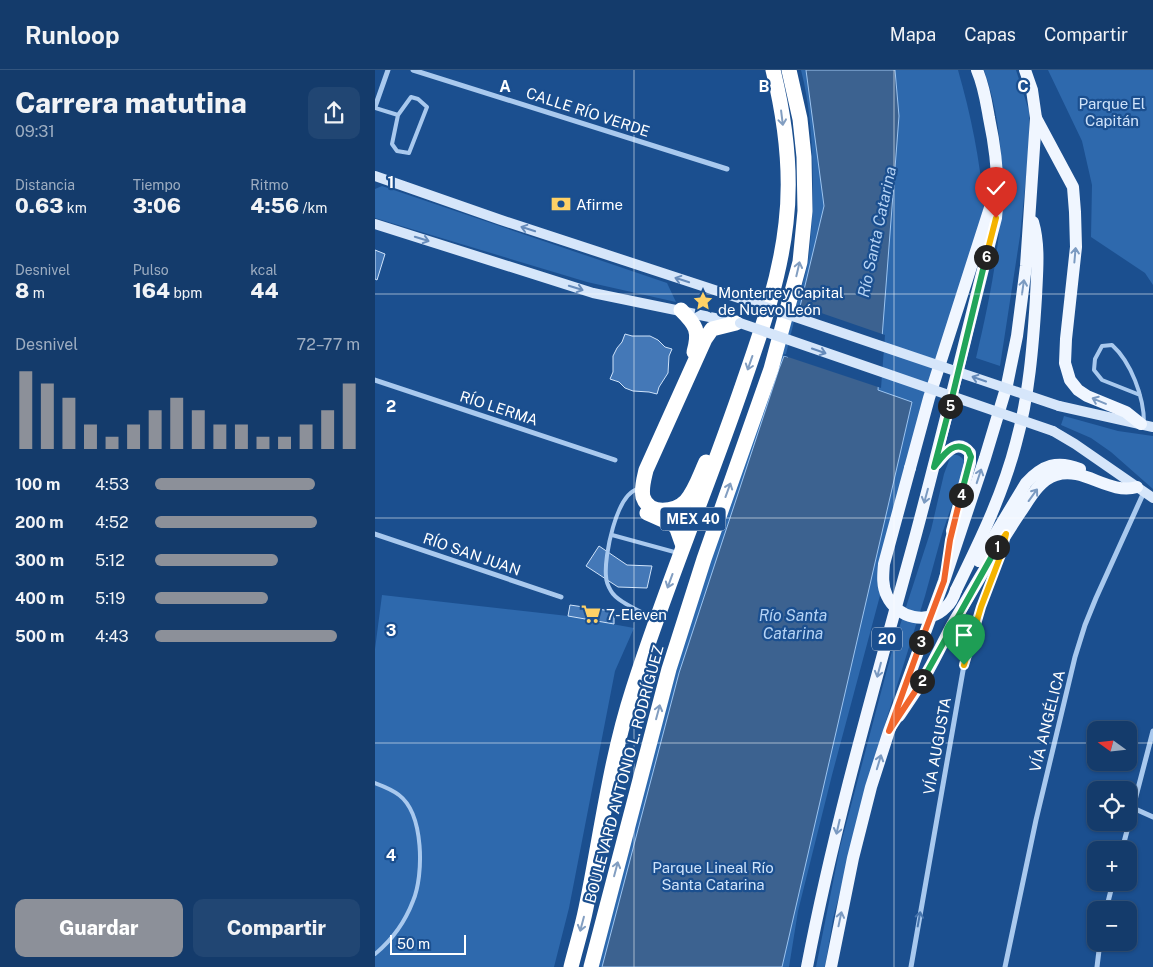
<!DOCTYPE html>
<html lang="es">
<head>
<meta charset="utf-8">
<style>
  body { margin:0; font-family:"Public Sans",sans-serif; background:#214673; color:#f1f3f6; height:100vh; display:flex; flex-direction:column; font-size:19px; white-space:nowrap }
  * { box-sizing:border-box; margin:0 }
  p { font-size:16px; color:#9dadc1 }
  .icon { flex:none; width:28px; height:28px; fill:none; stroke:currentColor; stroke-width:2; stroke-linecap:round; stroke-linejoin:round }
  .map { position:relative; flex:1; overflow:hidden }
  .panel { display:flex; flex-direction:column; background:#143b6b; width:375px }
  .panel>* { flex:none }
  .needle { width:32px; rotate:285deg }
  .buttons { position:absolute; left:712px; top:651px; display:grid; gap:10px }
  .buttons a { display:grid; place-items:center; width:50px; height:50px; border-radius:10px; background:#143b6b; box-shadow:0 1px 4px #0004,0 0 0 1px #33557e; font-size:25px }
  .scale { position:absolute; left:15px; bottom:12px; width:76px; box-sizing:border-box; padding-left:5px; border:2px solid #fff; border-top:0; font-size:14px; line-height:18px; white-space:nowrap; color:#fff; -webkit-text-stroke:4px #1b4f8f; paint-order:stroke }
  .pin { position:absolute; display:grid; place-items:center; width:42px; height:42px; color:#fff; margin:-51px -21px; border-radius:50% 50% 50% 0; rotate:-45deg; box-shadow:0 0 5px #0007 }
  .pin .icon { rotate:45deg }
  .km { position:absolute; width:25px; height:25px; margin:-12px; border-radius:50%; background:#222; color:#fff; font-size:14px; line-height:25px; text-align:center }
  .round { display:grid; place-items:center; flex:none; width:52px; height:52px; border-radius:10px; background:#214673 }
  .summary { display:flex; align-items:center; justify-content:space-between; height:85px; padding:0 15px }
  h1 { font-size:28px; font-weight:800; line-height:38px }
  .metrics { display:grid; grid-template-columns:repeat(3,1fr); gap:8px; height:85px; padding:5px 15px }
  .metrics div { display:grid; align-content:center }
  .metrics b { font-size:21px; font-weight:800 }
  .metrics small { font-size:14px; font-weight:400 }
  .metrics p { font-size:14px }
  .chart { height:140px; padding:10px 15px }
  .chart p { display:flex; justify-content:space-between }
  .chart svg { width:100%; height:90px; margin-top:5px; stroke:#8c9099; stroke-width:6 }
  .action { display:flex; gap:10px; margin-top:auto; padding:10px 15px }
  .action a { flex:1; height:58px; border-radius:10px; background:#8c9099; color:#fff; font-size:20px; font-weight:800; line-height:58px; text-align:center }
  .action a+a { background:#214673; color:#f1f3f6 }
  ul { padding:0 15px; list-style:none; font-size:16px }
  li { display:grid; grid-template-columns:80px 60px 1fr; align-items:center; height:38px }
  li i { height:12px; border-radius:6px; background:#8c9099 }
  header { display:flex; align-items:center; gap:30px; box-sizing:border-box; height:70px; padding:0 25px; background:#143b6b; border-bottom:1px solid #33557e }
  header strong { font-size:24px }
  nav { display:flex; gap:28px; margin-inline-start:auto; font-size:18px }
  main { display:flex; flex:1; min-height:0 }
  .map>svg:first-child { display:block }
  .green { fill:#2e69ad }
  .water { fill:#3c6290; stroke:#9cc4f0 }
  .pier { fill:#1b4f8f }
  .building { fill:#4478b7; stroke:#cfe3fa }
  .lines { fill:none; stroke-linecap:round; stroke-linejoin:round }
  .lane { stroke:#a9c9ee; stroke-width:4 }
  .street { stroke:#a9c9ee; stroke-width:5 }
  .secondary { stroke:#d6e6fa; stroke-width:10 }
  .primary { stroke:#f0f6ff; stroke-width:12 }
  .highway { stroke:#fff; stroke-width:15 }
  .secondary-bridge { stroke:#d6e6fa; stroke-width:10 }
  .primary-bridge { stroke:#f0f6ff; stroke-width:12 }
  .oneway { stroke:#829ec1 }
  .oneway2 { stroke:#668bba }
  .oneway3 { stroke:#7b9ac1 }
  .oneway4 { stroke:#4674ac }
  .split-1-casing { stroke:#fff; stroke-width:10 }
  .split-2-casing { stroke:#fff; stroke-width:10 }
  .split-3-casing { stroke:#fff; stroke-width:10 }
  .split-4-casing { stroke:#fff; stroke-width:10 }
  .split-5-casing { stroke:#fff; stroke-width:10 }
  .split-6-casing { stroke:#fff; stroke-width:10 }
  .split-7-casing { stroke:#fff; stroke-width:10 }
  .split-1 { stroke:#f5b400; stroke-width:6 }
  .split-2 { stroke:#22a559; stroke-width:6 }
  .split-3 { stroke:#f0652b; stroke-width:6 }
  .split-4 { stroke:#f0652b; stroke-width:6 }
  .split-5 { stroke:#22a559; stroke-width:6 }
  .split-6 { stroke:#22a559; stroke-width:6 }
  .split-7 { stroke:#f5b400; stroke-width:6 }
  .grid { fill:none; stroke:#fff; stroke-width:1; stroke-opacity:0.55 }
  .labels { text-anchor:middle; dominant-baseline:central; stroke-width:4.5; stroke-linejoin:round; paint-order:stroke }
  .shield { fill:#1b4f8f; stroke:#bbcadd; stroke-width:1 }
  .shield-label { font-size:14px; font-weight:bold; fill:#fff }
  .park-label { font-size:15px; fill:#cfe3fa; stroke:#1b4f8f }
  .street-label { font-size:15px; fill:#fff; stroke:#1b4f8f }
  .poi-label { font-size:15px; fill:#fff; stroke:#1b4f8f; text-anchor:start }
  .water-label { font-size:16px; font-style:italic; fill:#b5d3f5; stroke:#1b4f8f }
  .grid-label { font-size:16px; text-anchor:middle; font-weight:bold; fill:#fff; stroke:#1b4f8f; stroke-width:4.5; stroke-linejoin:round; paint-order:stroke }
</style>
</head>
<body>
<header>
<strong>Runloop</strong>
<nav><a>Mapa</a><a>Capas</a><a>Compartir</a></nav>
</header>
<main>
<section class="panel">
<div class="summary"><div><h1>Carrera matutina</h1><p>09:31</p></div><a class="round"><svg class="icon" aria-label="share" viewBox="0 0 24 24"><path d="M12 15V3M7 8l5-5 5 5M5 13v7h14v-7"/></svg></a></div>
<div class="metrics">
<div><p>Distancia</p><b>0.63<small> km</small></b></div>
<div><p>Tiempo</p><b>3:06</b></div>
<div><p>Ritmo</p><b>4:56<small> /km</small></b></div>
</div>
<div class="metrics">
<div><p>Desnivel</p><b>8<small> m</small></b></div>
<div><p>Pulso</p><b>164<small> bpm</small></b></div>
<div><p>kcal</p><b>44</b></div>
</div>
<div class="chart"><p><span>Desnivel</span>72–77 m</p>
<svg viewBox="0 0 160 44" preserveAspectRatio="none"><path d="M5 44V6M15 44V12M25 44V19M35 44V32M45 44V38M55 44V32M65 44V25M75 44V19M85 44V25M95 44V32M105 44V32M115 44V38M125 44V38M135 44V32M145 44V25M155 44V12"/></svg>
</div>
<ul>
<li><b>100 m</b>4:53<i style="width:78%"></i></li>
<li><b>200 m</b>4:52<i style="width:79%"></i></li>
<li><b>300 m</b>5:12<i style="width:60%"></i></li>
<li><b>400 m</b>5:19<i style="width:55%"></i></li>
<li><b>500 m</b>4:43<i style="width:89%"></i></li>
</ul>
<div class="action"><a>Guardar</a><a>Compartir</a></div>
</section>
<div class="map">
<svg width="778" height="897" viewBox="0 0 778 897">
  <rect width="100%" height="100%" fill="#1b4f8f"/>
  <g class="green">
    <path d="M 426,0 L 583,0 C 596,45 605,90 609,137 L 457,705 L 423,841 L 414,897 L 222,897 L 312,560 L 422,233 C 426,217 432,201 434,185 C 440,130 440,53 426,0 Z"/>
    <path d="M 609,0 L 641,0 L 654,41 L 654,79 L 645,166 L 625,296 L 601,288 C 623,195 642,93 609,0 Z"/>
    <path d="M 673,0 L 778,0 L 778,215 L 770,203 L 716,167 L 717,115 L 707,71 Z"/>
    <path d="M 7,116 L 292,213 L 301,232 L 212,212 L 0,148 L 0,119 Z"/>
    <path d="M 689,346 L 743,361 L 778,366 L 778,419 L 736,382 L 716,368 L 686,355 Z"/>
    <path d="M 576,385 C 584,384 587,387 591,394 L 567,464 L 550,526 L 500,686 L 458,849 L 450,897 L 441,897 L 465,777 L 518,577 L 556,460 L 569,404 Z"/>
    <path d="M 7,525 L 193,546 L 259,558 L 240,601 L 194,838 L 179,897 L 0,897 L 0,579 Z"/>
  </g>
  <path class="water" d="M 431,0 L 520,0 L 524,46 L 503,320 L 537,332 L 407,897 L 227,897 L 304,603 L 404,299 L 409,286 L 413,287 L 449,136 Z"/>
  <path class="pier" d="M 423,235 L 510,265 L 506,318 L 407,285 L 411,284 Z"/>
  <g class="building">
    <path d="M 0,180 L 10,184 L 2,210 L 0,209 Z"/>
    <path d="M 250,264 L 257,266 L 275,266 L 283,270 L 290,277 L 297,279 L 294,286 L 293,303 L 284,317 L 282,324 L 274,322 L 258,321 L 250,318 L 244,312 L 235,309 L 238,302 L 238,286 L 242,278 L 247,272 Z"/>
    <path d="M 224,476 L 252,495 L 277,496 L 272,518 L 243,517 L 211,496 Z"/>
    <path d="M 195,535 L 236,541 L 239,547 L 239,554 L 193,546 Z"/>
  </g>
  <g class="lines">
    <g class="lane">
      <path d="M 0,38 L 23,45 L 17,74 L 22,81 L 34,83 L 52,37 L 43,29 L 36,27 L 23,45"/>
      <path d="M 765,325 L 727,310 L 719,300 L 720,289 L 727,276 L 737,275 C 756,292 769,327 769,353"/>
      <path d="M 263,419 C 241,424 229,487 231,506 C 231,511 233,516 236,521 C 242,532 266,541 277,548"/>
      <path d="M 237,465 L 303,483"/>
      <path d="M 0,713 C 8,716 18,720 24,725 C 49,744 49,805 38,831 C 30,852 17,870 0,884"/>
    </g>
    <g class="street">
      <path d="M 38,0 L 352,99"/>
      <path d="M 0,37 L 13,0"/>
      <path d="M 0,310 L 240,390"/>
      <path d="M 0,464 L 186,527"/>
      <path d="M 758,738 L 778,747"/>
      <path d="M 747,780 L 778,661"/>
      <path d="M 731,840 L 738,812"/>
      <path d="M 536,897 L 589,595 L 611,520 L 628,479"/>
      <path d="M 630,897 L 661,750 L 700,587 L 710,555 L 721,528 L 769,422"/>
      <path d="M 722,897 L 725,872"/>
    </g>
    <g class="secondary">
      <path d="M 0,106 L 126,150 L 370,230"/>
      <path d="M 0,154 L 218,223 L 359,252"/>
      <path d="M 684,336 L 778,357"/>
      <path d="M 678,361 L 700,374 L 778,428"/>
    </g>
    <g class="primary">
      <path d="M 661,48 L 698,117 L 700,142 L 701,177 L 691,269 L 690,293 L 695,310 L 703,320 L 712,326 L 751,342 L 766,354"/>
      <path d="M 561,394 C 570,384 582,367 595,383 L 595,393 L 577,461"/>
      <path d="M 535,398 L 554,328 L 619,125"/>
      <path d="M 604,491 L 651,413 C 668,395 682,390 705,399"/>
      <path d="M 581,520 C 604,473 628,424 641,373 C 654,326 658,276 661,227 C 662,202 665,176 658,152"/>
      <path d="M 524,646 C 534,631 544,617 553,601 C 561,587 568,572 576,557 C 598,519 620,480 645,443 C 654,430 664,410 681,405 C 709,396 733,425 762,417"/>
      <path d="M 432,897 C 460,751 502,607 541,464 C 569,359 594,253 621,148 C 625,114 621,81 614,48 C 611,31 609,16 602,0"/>
      <path d="M 456,897 L 478,788 L 496,717 L 514,661 L 569,511 L 610,388 L 632,315 L 642,266 L 651,196 L 661,48 L 657,20 L 650,0"/>
    </g>
    <g class="highway">
      <path d="M 306,240 C 321,255 325,261 319,282"/>
      <path d="M 331,392 C 325,405 320,421 311,431 C 300,442 274,446 268,427 C 266,418 269,409 271,400 L 330,269 L 337,259 L 361,253"/>
      <path d="M 272,443 L 299,455 L 302,459 L 308,476"/>
      <path d="M 196,897 C 201,877 207,858 211,838 C 226,765 235,690 258,619 C 291,515 334,414 369,311 C 387,259 405,208 411,153 C 417,103 410,49 398,0"/>
      <path d="M 216,897 L 294,599 L 329,489 L 396,299 L 425,192 L 430,141 L 429,87 L 425,49 L 414,0"/>
    </g>
    <g class="secondary-bridge">
      <path d="M 370,230 L 684,336"/>
      <path d="M 365,253 L 678,361"/>
    </g>
    <path class="primary-bridge" d="M 535,398 L 509,494 C 508,505 507,516 512,526 C 522,548 553,556 571,537 C 576,533 579,526 581,520"/>
  </g>
  <defs><path id="oneway-shaft" d="M-6 0H5M1.5-3L5.5 0L1.5 3" fill="none" stroke-width="1.6" stroke-linecap="round" stroke-linejoin="round" transform="scale(1.25)"/></defs>
  <g class="oneway">
    <use href="#oneway-shaft" transform="translate(407 48) rotate(83)"/>
    <use href="#oneway-shaft" transform="translate(423 199) rotate(-77)"/>
    <use href="#oneway-shaft" transform="translate(375 293) rotate(109)"/>
    <use href="#oneway-shaft" transform="translate(353 420) rotate(-70)"/>
    <use href="#oneway-shaft" transform="translate(295 511) rotate(110)"/>
    <use href="#oneway-shaft" transform="translate(283 642) rotate(-75)"/>
    <use href="#oneway-shaft" transform="translate(241 799) rotate(-75)"/>
    <use href="#oneway-shaft" transform="translate(207 854) rotate(105)"/>
  </g>
  <g class="oneway2">
    <use href="#oneway-shaft" transform="translate(153 159) rotate(-162)"/>
    <use href="#oneway-shaft" transform="translate(47 169) rotate(17)"/>
    <use href="#oneway-shaft" transform="translate(307 210) rotate(-162)"/>
    <use href="#oneway-shaft" transform="translate(201 218) rotate(17)"/>
    <use href="#oneway-shaft" transform="translate(444 281) rotate(19)"/>
    <use href="#oneway-shaft" transform="translate(604 309) rotate(-161)"/>
  </g>
  <g class="oneway3">
    <use href="#oneway-shaft" transform="translate(700 185) rotate(-85)"/>
    <use href="#oneway-shaft" transform="translate(648 217) rotate(-82)"/>
    <use href="#oneway-shaft" transform="translate(724 331) rotate(-157)"/>
    <use href="#oneway-shaft" transform="translate(604 406) rotate(-72)"/>
    <use href="#oneway-shaft" transform="translate(658 425) rotate(-54)"/>
    <use href="#oneway-shaft" transform="translate(551 426) rotate(105)"/>
    <use href="#oneway-shaft" transform="translate(504 600) rotate(105)"/>
    <use href="#oneway-shaft" transform="translate(504 692) rotate(-73)"/>
    <use href="#oneway-shaft" transform="translate(463 757) rotate(103)"/>
    <use href="#oneway-shaft" transform="translate(465 849) rotate(-78)"/>
  </g>
  <use class="oneway4" href="#oneway-shaft" transform="translate(544 849) rotate(-80)"/>
  <g class="lines">
    <defs>
      <path id="split-1" d="M 589,595 L 606,537 L 627,482 L 631,464 L 622,477"/>
      <path id="split-2" d="M 547,611 L 622,477"/>
      <path id="split-3" d="M 546,572 L 514,661 L 547,611"/>
      <path id="split-4" d="M 546,572 L 569,511 L 575,470 L 586,425"/>
      <path id="split-5" d="M 575,336 L 559,397 C 568,386 578,369 593,380 L 596,387 L 586,425"/>
      <path id="split-6" d="M 575,336 L 611,187"/>
      <path id="split-7" d="M 611,187 L 621,148"/>
    </defs>
    <use href="#split-1" class="split-1-casing"/>
    <use href="#split-2" class="split-2-casing"/>
    <use href="#split-3" class="split-3-casing"/>
    <use href="#split-4" class="split-4-casing"/>
    <use href="#split-5" class="split-5-casing"/>
    <use href="#split-6" class="split-6-casing"/>
    <use href="#split-7" class="split-7-casing"/>
    <use href="#split-1" class="split-1"/>
    <use href="#split-2" class="split-2"/>
    <use href="#split-3" class="split-3"/>
    <use href="#split-4" class="split-4"/>
    <use href="#split-5" class="split-5"/>
    <use href="#split-6" class="split-6"/>
    <use href="#split-7" class="split-7"/>
  </g>
  <path class="grid" d="M 259,0 L 259,897M 519,0 L 519,897M 0,224 L 778,224M 0,448 L 778,448M 0,673 L 721,673M 754,673 L 778,673"/>
  <defs>
    <symbol id="bank-bare" viewBox="-9 -9 18 18"><path d="M-6-4H6V4H-6ZM0-2.3a2.3 2.3 0 1 0 0 4.6a2.3 2.3 0 1 0 0-4.6Z" fill="#ffd166" stroke="#1b4f8f" stroke-width="2.5" paint-order="stroke"/></symbol>
    <symbol id="sight-bare" viewBox="-9 -9 18 18"><path d="M0-6L1.8-2.2L6-1.7L2.9 1.2L3.7 5.4L0 3.3L-3.7 5.4L-2.9 1.2L-6-1.7L-1.8-2.2Z" fill="#ffd166" stroke="#1b4f8f" stroke-width="2.5" paint-order="stroke"/></symbol>
    <symbol id="supermarket-bare" viewBox="-9 -9 18 18"><path d="M-6-5.5h2.5l.6 2H6L4.5 2H-2.5L-4.4-4H-6ZM-1.5 3.2a1.3 1.3 0 1 0 .1 0ZM3 3.2a1.3 1.3 0 1 0 .1 0Z" fill="#ffd166" stroke="#1b4f8f" stroke-width="2.5" paint-order="stroke"/></symbol>
  </defs>
  <g fill-rule="evenodd">
    <use href="#bank-bare" x="172" y="120" width="28" height="28"/>
    <use href="#sight-bare" x="314" y="217" width="28" height="28"/>
    <use href="#supermarket-bare" x="202" y="530" width="28" height="28"/>
  </g>
  <g class="labels">
    <g class="shield">
      <rect x="285.5" y="437.5" width="65" height="23" rx="4"/>
      <rect x="497" y="557.5" width="30" height="23" rx="4"/>
    </g>
    <g class="shield-label">
      <text x="318" y="449">MEX 40</text>
      <text x="512" y="569">20</text>
    </g>
    <g class="park-label">
      <text x="737" y="33">Parque El<tspan x="737" dy="17">Capitán</tspan></text>
      <text x="338" y="797">Parque Lineal Río<tspan x="338" dy="17">Santa Catarina</tspan></text>
    </g>
    <g class="street-label">
      <text transform="translate(213 42) rotate(18)">CALLE RÍO VERDE</text>
      <text transform="translate(124 338) rotate(18)">RÍO LERMA</text>
      <text transform="translate(97 484) rotate(19)">RÍO SAN JUAN</text>
      <text transform="translate(672 651) rotate(-76)">VÍA ANGÉLICA</text>
      <text transform="translate(562 676) rotate(-80)">VÍA AUGUSTA</text>
      <text transform="translate(249 704) rotate(-75)">BOULEVARD ANTONIO L. RODRÍGUEZ</text>
    </g>
    <g class="poi-label">
      <text x="201" y="134">Afirme</text>
      <text x="343" y="222">Monterrey Capital<tspan x="343" dy="17">de Nuevo León</tspan></text>
      <text x="231" y="544">7-Eleven</text>
    </g>
    <g class="water-label">
      <text transform="translate(502 162) rotate(-78)">Río Santa Catarina</text>
      <text x="418" y="545">Río Santa<tspan x="418" dy="18">Catarina</tspan></text>
    </g>
  </g>
  <g class="grid-label">
    <text x="130" y="22">A</text>
    <text x="389" y="22">B</text>
    <text x="648" y="22">C</text>
    <text x="16" y="118">1</text>
    <text x="16" y="342">2</text>
    <text x="16" y="566">3</text>
    <text x="16" y="791">4</text>
  </g>
</svg>
<div class="buttons">
<a><svg class="needle" viewBox="-14 -14 28 28"><path d="M0-13l5 13h-10z" fill="#e53935"/><path d="M0 13l5-13h-10z" fill="#9dadc1"/></svg></a>
<a><svg class="icon" aria-label="locate" viewBox="0 0 24 24"><circle cx="12" cy="12" r="6"/><path d="M12 2v4M12 18v4M2 12h4M18 12h4"/></svg></a>
<a>+</a>
<a>−</a>
</div>
<div class="scale">50 m</div>
<div class="pin" style="left:589px;top:595px;background:#1e9e55"><svg class="icon" aria-label="arrive" viewBox="0 0 24 24"><path d="M6 21V4h12l-3 4 3 4H6"/></svg></div>
<div class="pin" style="left:621px;top:148px;background:#d93025"><svg class="icon" aria-label="check" viewBox="0 0 24 24"><path d="M5 12l5 5 9-10"/></svg></div>
<b class="km" style="left:622px;top:477px">1</b>
<b class="km" style="left:547px;top:611px">2</b>
<b class="km" style="left:546px;top:572px">3</b>
<b class="km" style="left:586px;top:425px">4</b>
<b class="km" style="left:575px;top:336px">5</b>
<b class="km" style="left:611px;top:187px">6</b>
</div>
</main>
</body>
</html>
